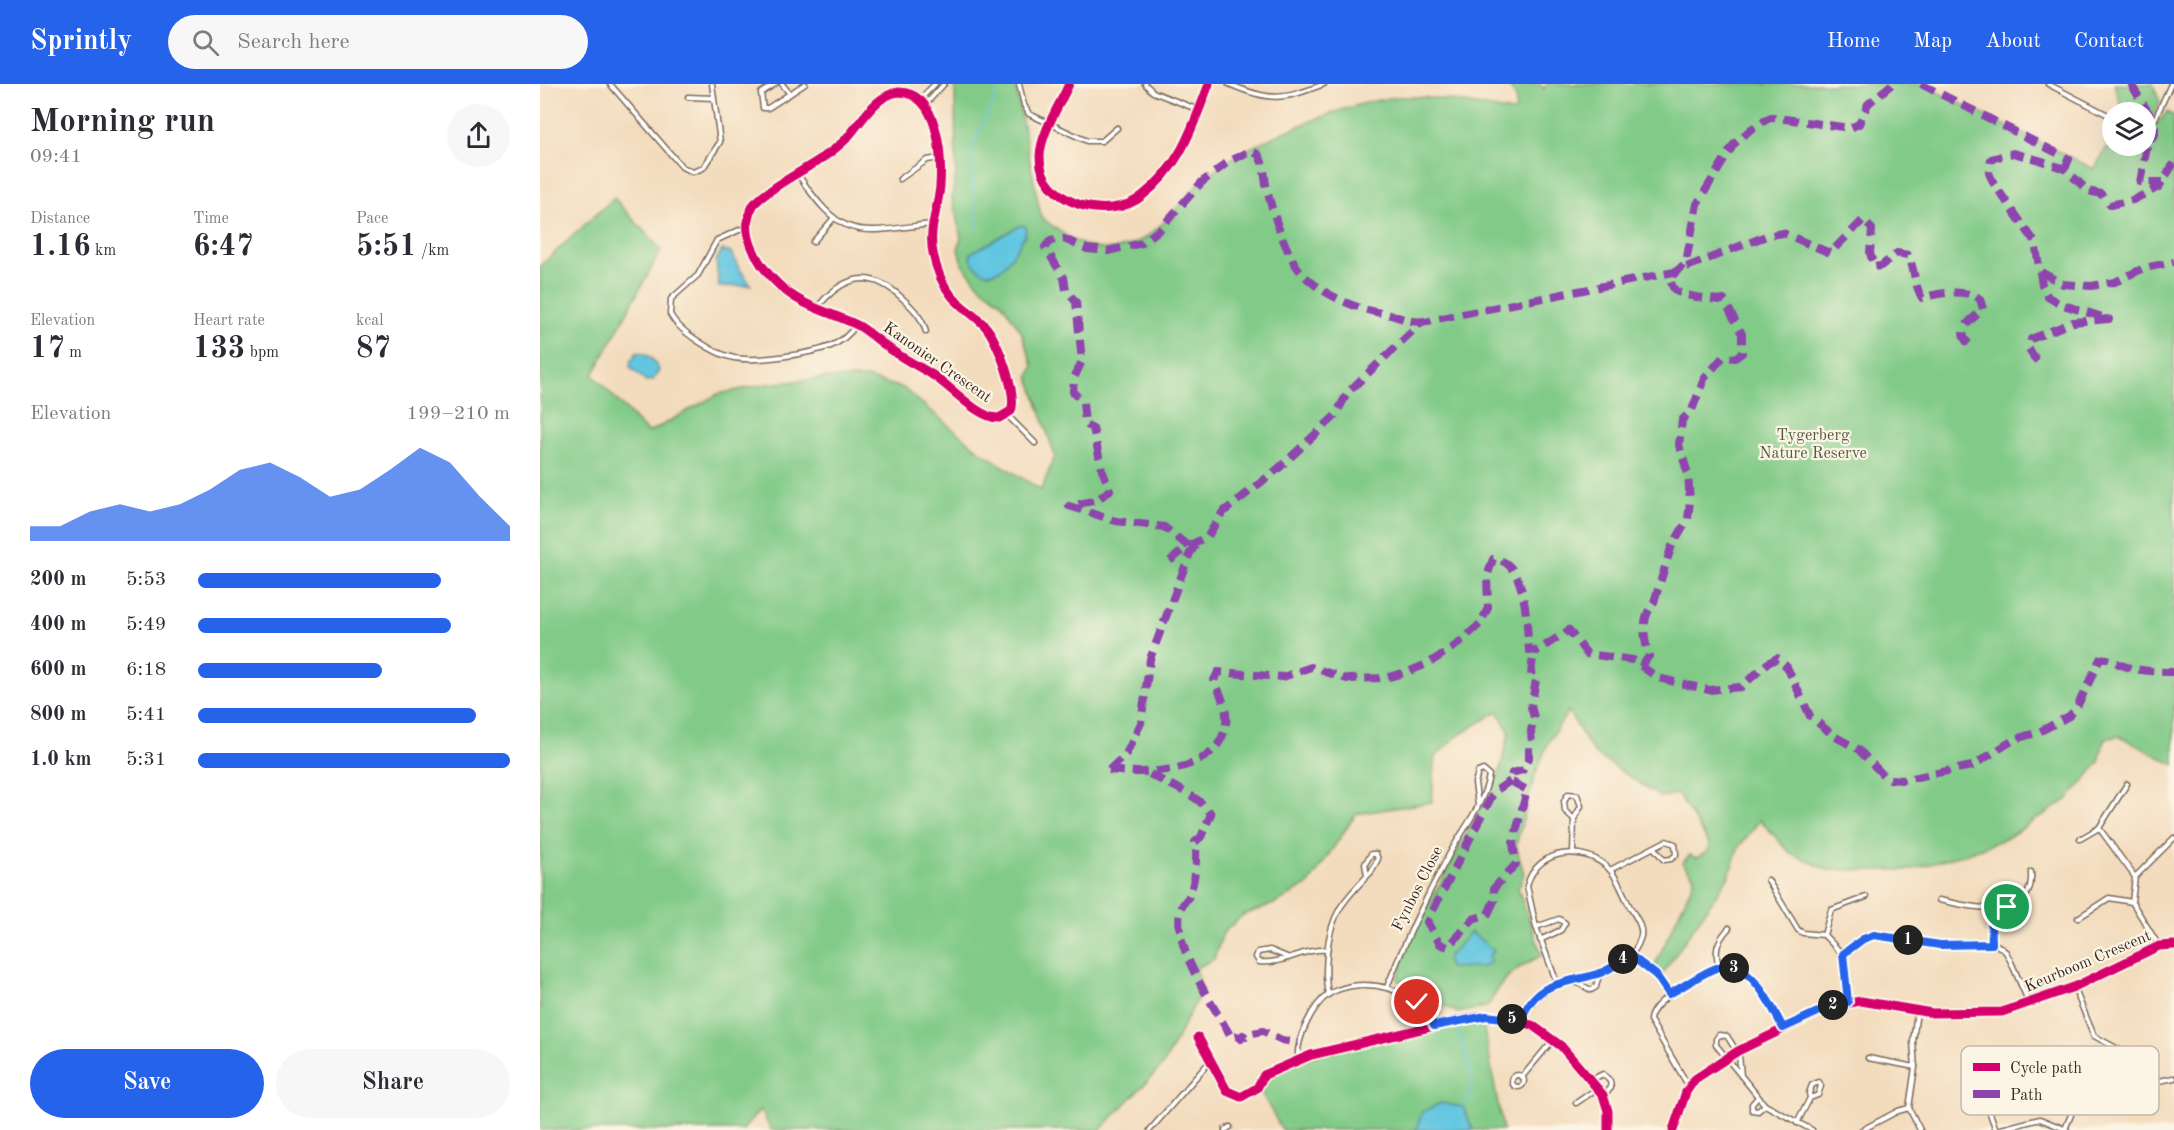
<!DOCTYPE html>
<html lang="en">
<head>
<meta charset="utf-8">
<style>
  body { margin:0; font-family:"Old Standard TT",serif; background:#f7f7f7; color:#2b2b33; height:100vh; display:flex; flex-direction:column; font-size:22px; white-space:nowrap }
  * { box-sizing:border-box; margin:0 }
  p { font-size:20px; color:#7c7c81 }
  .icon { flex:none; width:33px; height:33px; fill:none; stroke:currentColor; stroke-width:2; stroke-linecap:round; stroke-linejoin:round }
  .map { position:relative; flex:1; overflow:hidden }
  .drawer { display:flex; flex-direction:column; background:#fff; width:540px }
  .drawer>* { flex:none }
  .buttons { position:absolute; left:1562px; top:18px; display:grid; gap:12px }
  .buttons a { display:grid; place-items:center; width:54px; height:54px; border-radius:50%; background:#fff; box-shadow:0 6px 24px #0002; font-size:30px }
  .pin { position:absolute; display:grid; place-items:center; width:51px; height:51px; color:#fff; margin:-26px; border:3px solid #fff; border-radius:50%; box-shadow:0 2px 6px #0007 }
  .km { position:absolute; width:30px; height:30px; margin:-15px; border-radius:50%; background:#222; color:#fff; font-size:16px; line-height:30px; text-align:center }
  .round { display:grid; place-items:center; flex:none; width:63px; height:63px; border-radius:32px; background:#f7f7f7 }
  .headline { display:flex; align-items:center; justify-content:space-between; height:102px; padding:0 30px }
  h1 { font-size:33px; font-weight:700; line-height:45px }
  .stats { display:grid; grid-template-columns:repeat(3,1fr); gap:9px; height:102px; padding:6px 30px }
  .stats div { display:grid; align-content:center }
  .stats b { font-size:30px; font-weight:700 }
  .stats small { font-size:16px; font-weight:400 }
  .stats p { font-size:16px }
  .chart { height:168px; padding:12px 30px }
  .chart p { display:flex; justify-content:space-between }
  .chart svg { width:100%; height:108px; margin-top:6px; fill:#2563eb; opacity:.7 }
  .primary-button { display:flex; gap:12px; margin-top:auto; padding:12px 30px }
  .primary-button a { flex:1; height:69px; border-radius:36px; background:#2563eb; color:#fff; font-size:24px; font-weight:700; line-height:69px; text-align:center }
  .primary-button a+a { background:#f7f7f7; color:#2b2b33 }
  ul { padding:0 30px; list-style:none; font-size:20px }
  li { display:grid; grid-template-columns:96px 72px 1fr; align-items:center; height:45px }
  li i { height:15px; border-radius:8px; background:#2563eb }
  header { display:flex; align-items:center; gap:36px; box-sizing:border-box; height:84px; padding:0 30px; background:#2563eb; color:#fff }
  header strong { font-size:28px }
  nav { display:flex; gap:33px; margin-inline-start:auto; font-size:21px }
  .search { width:420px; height:54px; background:#f7f7f7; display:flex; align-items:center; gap:15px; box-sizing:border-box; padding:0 21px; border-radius:33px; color:#7c7c81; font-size:22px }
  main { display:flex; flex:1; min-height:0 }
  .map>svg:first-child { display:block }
  .green { fill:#81ca87; stroke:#5e7a52; stroke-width:1.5 }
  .water { fill:#62c6e0; stroke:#4e787f; stroke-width:1.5 }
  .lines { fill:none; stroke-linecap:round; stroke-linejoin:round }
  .stream { stroke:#62c6e0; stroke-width:1.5 }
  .minor-casing { stroke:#7b6856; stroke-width:7 }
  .tertiary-casing { stroke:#7b6856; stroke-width:8 }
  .minor { stroke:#fff; stroke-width:4 }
  .tertiary { stroke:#fff; stroke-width:4.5 }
  .quiet { stroke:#8e44ad; stroke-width:8; stroke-dasharray:15 8; stroke-linecap:butt }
  .cycleway-casing { stroke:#fcf5e5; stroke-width:13 }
  .cycleway { stroke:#d6006c; stroke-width:9 }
  .route-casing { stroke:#fff; stroke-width:12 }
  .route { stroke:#2563eb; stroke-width:8 }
  .labels { text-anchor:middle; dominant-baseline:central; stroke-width:4.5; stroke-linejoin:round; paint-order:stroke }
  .street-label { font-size:16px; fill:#3b2a1e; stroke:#fcf5e5 }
  .park-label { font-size:16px; fill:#505a3e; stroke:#fcf5e5 }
  .key { fill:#fcf5e5; stroke:#c2b8a9; stroke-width:1.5 }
  .key-label { font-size:16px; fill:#3b2a1e }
</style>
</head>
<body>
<header>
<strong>Sprintly</strong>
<div class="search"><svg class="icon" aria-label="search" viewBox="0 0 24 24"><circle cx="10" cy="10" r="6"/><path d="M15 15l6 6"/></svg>Search here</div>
<nav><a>Home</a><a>Map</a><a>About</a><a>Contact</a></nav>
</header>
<main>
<section class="drawer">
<div class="headline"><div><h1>Morning run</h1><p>09:41</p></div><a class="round"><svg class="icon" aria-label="share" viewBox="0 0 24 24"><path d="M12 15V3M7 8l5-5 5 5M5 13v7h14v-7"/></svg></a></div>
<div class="stats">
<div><p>Distance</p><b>1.16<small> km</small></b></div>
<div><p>Time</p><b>6:47</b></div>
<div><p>Pace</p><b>5:51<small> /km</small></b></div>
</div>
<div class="stats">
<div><p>Elevation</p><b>17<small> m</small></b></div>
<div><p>Heart rate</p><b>133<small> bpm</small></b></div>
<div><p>kcal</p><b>87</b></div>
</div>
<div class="chart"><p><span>Elevation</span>199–210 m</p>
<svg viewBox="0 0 160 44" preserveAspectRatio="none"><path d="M0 44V38L10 38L20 32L30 29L40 32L50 29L60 23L70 15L80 12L90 18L100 26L110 23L120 15L130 6L140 12L150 26L160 38V44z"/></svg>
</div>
<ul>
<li><b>200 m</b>5:53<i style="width:78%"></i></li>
<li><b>400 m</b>5:49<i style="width:81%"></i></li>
<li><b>600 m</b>6:18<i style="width:59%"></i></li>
<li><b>800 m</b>5:41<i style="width:89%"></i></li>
<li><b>1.0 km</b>5:31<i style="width:100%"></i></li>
</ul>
<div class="primary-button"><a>Save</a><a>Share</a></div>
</section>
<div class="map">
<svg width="1634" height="1046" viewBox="0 0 1634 1046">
  <rect width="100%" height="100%" fill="#fcf5e5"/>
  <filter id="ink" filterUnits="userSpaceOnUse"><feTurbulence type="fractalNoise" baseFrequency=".0167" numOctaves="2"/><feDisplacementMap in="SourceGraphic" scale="12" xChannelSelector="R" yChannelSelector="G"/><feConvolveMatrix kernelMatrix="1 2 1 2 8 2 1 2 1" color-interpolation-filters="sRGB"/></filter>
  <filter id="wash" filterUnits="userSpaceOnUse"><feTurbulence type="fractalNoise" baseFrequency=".008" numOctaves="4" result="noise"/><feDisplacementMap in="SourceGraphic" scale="24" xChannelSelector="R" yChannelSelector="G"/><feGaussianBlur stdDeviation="1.35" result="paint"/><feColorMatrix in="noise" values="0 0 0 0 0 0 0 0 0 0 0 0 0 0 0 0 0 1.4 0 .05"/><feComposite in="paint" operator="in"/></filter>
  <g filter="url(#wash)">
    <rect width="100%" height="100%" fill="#f3dcbd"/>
    <g class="green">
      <path d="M 412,0 L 475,0 L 501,133 C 527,154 552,173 587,162 C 622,152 641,113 668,91 C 705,60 812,16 860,13 C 898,11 935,21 972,28 L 976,27 L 976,13 L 968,0 L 1000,0 L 1004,5 L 1007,0 L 1381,0 L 1554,85 L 1572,55 L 1572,62 L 1605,62 L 1605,45 L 1614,42 L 1610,35 L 1605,37 L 1605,28 L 1583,28 L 1574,0 L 1613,0 L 1620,18 L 1612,33 L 1616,41 L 1627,28 L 1634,32 L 1634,681 L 1580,652 L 1564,655 L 1559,679 L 1527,716 L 1467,754 L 1425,770 L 1369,786 L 1288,786 L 1250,769 L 1220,736 L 1198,764 L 1189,792 L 1121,892 L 1113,885 L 1154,797 L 1153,791 L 1142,779 L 1150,771 L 1156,774 L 1167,768 L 1169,760 L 1138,710 L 1120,713 L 1054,669 L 1028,627 L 1008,659 L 995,691 L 976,761 L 984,790 L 978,805 L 1002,871 C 971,887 965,891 948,922 L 918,929 L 857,896 L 868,860 L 960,686 L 969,648 L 958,627 L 916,653 L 895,673 L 892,718 L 816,730 L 769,800 L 734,820 L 703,831 L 683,849 L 674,875 L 656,884 L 662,906 L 623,981 L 560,1046 L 231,1046 L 220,1025 L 203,1046 L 0,1046 L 0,182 L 74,114 L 121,166 L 53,291 L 108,349 L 178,310 L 227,300 L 287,294 L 327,294 L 363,304 L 441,368 L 501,406 L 515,372 L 489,293 L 493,282 L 481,247 L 462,219 L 440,202 L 422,180 L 418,165 L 421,154 L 412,113 L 416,89 L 415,1 Z"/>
      <path d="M 942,935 L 963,1046 L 742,1046 L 716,999 L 742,983 L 788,967 Z"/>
    </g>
    <g class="water">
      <path d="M 481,141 L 486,143 L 485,151 C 476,166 459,201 439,185 C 433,180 430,177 431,169 Z"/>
      <path d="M 182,166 L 191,168 L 198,183 L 211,201 L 179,203 L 176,177 Z"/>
      <path d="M 97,268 C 106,268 117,278 119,287 L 113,296 L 106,297 L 90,283 L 91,277 Z"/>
      <path d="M 931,848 L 954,867 L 949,872 L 951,878 L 942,883 L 909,884 L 907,876 L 909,872 Z"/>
      <path d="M 901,1019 L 923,1023 L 933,1046 L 876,1046 L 882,1028 Z"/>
    </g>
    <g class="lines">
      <g class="stream">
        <path d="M 438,145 L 431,79 L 432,65 L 458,6 L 457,0"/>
        <path d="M 918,941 C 919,970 946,996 923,1023"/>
      </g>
    </g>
  </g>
  <g filter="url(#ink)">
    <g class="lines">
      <defs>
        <g id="minor">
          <path d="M 70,0 L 142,83 L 153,88 L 163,84 L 180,58 L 172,0"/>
          <path d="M 235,0 L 221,9 L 223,24 L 228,24 L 265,0"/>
          <path d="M 242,0 L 250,10"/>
          <path d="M 479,0 L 484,21 L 489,30 L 547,57 L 562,57 L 577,44"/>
          <path d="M 529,0 C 520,21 501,48 500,72 C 499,120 569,139 602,112 C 641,82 652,44 669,0"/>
          <path d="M 605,0 L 613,8 L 659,26"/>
          <path d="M 689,0 C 730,18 743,16 784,0"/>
          <path d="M 1508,0 L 1572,33"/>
          <path d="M 359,8 C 399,9 402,72 400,102 C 398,126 388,145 393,169 C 396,184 402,200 411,211 C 420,223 435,231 445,242 C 457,255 478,310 471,327 L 459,334 C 438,335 410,301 391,290 C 380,283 367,277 356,269 C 343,261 332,250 319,242 C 291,228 261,223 238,200 C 217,180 197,147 214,120 C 241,94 278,82 305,56 C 321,40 334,11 359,8 Z"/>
          <path d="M 148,13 L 173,14"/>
          <path d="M 380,15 L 395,0"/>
          <path d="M 385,21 L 404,0"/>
          <path d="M 1605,41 L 1615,35 L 1631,0"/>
          <path d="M 257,89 C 303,158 316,149 391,140"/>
          <path d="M 360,95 L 387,76 L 400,74"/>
          <path d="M 206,143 L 177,156 L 158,191 L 131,215 L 130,230 C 139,248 175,270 194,274 C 217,278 270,270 291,262 C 302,257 310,250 316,241"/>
          <path d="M 273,158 L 293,135"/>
          <path d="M 276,225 C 303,191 330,184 362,214 C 373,224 382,233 386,248"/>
          <path d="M 467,331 L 495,359"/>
          <path d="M 1559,744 L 1595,793"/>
          <path d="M 1540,755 L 1559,744 L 1587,700"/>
          <path d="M 1033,769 L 1034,735 L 1041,722 L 1037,711 L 1028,710 L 1024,717 L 1025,727 L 1034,735"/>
          <path d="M 1070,786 L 1126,757 L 1135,760 L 1136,771 L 1131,775 L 1124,776 L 1114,764"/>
          <path d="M 1228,796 L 1258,846 L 1263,849 L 1284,851"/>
          <path d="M 1399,816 C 1429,822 1495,841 1491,788"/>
          <path d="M 1451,826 L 1452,860"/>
          <path d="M 1538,834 L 1569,814 L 1592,818"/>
          <path d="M 996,843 L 1019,835 L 1025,839 L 1021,846 L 1000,856"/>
          <path d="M 1284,851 L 1291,826 L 1326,813"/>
          <path d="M 1284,851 L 1303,871"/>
          <path d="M 1619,862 L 1592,818 L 1595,793 L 1634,754"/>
          <path d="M 1090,871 L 1116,891 L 1129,910"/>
          <path d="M 747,873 L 730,866 L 718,868 L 716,873 L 719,878 C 743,881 763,864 787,866"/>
          <path d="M 1179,883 C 1174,866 1177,857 1189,844"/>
          <path d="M 1032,896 L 1051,906 L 1056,903 L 1059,890"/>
          <path d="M 847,903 C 865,857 886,813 910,769 C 923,745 945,719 949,691 L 943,686 L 938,688 L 935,699 L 938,721"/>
          <path d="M 1534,903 L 1554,952 L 1582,967 L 1599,994 L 1614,998 L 1634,994"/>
          <path d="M 788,911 C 785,896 786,883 787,869 C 791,828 804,816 831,788 L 838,775 L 836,770 L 831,770 L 825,780 L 827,792"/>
          <path d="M 1308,918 L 1303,871 L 1323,855 L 1334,851 L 1400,861 L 1457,861 L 1466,868 L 1471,878 L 1489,919"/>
          <path d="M 1377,927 L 1373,958 L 1375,983 L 1369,1024 L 1380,1046"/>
          <path d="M 981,937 C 1004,876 1087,907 1101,852 C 1103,842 1095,832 1090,823 C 1084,812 1079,797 1071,787 C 1046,759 996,764 987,802 L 996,843 L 1017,899"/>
          <path d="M 658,953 L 687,1007 L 701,1013 L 717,1004 L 724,991 L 771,971 L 915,937 L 939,932 L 961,933 L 992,941 L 1021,962 L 1063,1011 L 1068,1027 L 1068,1046"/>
          <path d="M 1328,974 L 1375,983"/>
          <path d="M 758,975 C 756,956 772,921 789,910 C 824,890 879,905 894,942"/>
          <path d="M 1513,984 L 1530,1025 L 1531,1031 L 1525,1045"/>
          <circle cx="978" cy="997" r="6"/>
          <path d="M 1201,992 L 1199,971 L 1187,952 L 1179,951 L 1176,955 L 1176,961 L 1225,1021 L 1272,1046"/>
          <path d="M 982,993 L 1013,956"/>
          <path d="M 1051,996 L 1063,990 L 1070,997 L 1071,1004 L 1063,1011"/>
          <path d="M 1438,996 L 1456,1046"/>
          <path d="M 1149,1003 L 1110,936 C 1111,917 1164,886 1182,883 C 1187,882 1194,883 1200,885 C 1215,891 1235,930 1243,944"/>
          <path d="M 1218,1013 L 1212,1020 L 1212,1026 L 1218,1027 L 1225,1021"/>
          <path d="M 1036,1019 L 1058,1004"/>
          <path d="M 1257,1039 L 1270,1014 L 1269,1009 L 1272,1001 L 1279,998 L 1281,1002 L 1278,1011 L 1270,1014"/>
          <path d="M 610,1046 L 671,976"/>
          <path d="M 685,1046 L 690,1043"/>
          <path d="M 1322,1046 L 1358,1027 L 1369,1024"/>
          <path d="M 1457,1046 L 1500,1035 L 1527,1046"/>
        </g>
        <path id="tertiary" d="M 1133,1046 L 1146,1008 L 1155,995 L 1198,967 L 1291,922 L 1321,917 L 1392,929 L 1462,928 L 1534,903 L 1619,862 L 1634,861"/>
      </defs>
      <use href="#minor" class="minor-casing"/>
      <use href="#tertiary" class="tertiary-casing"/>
      <use href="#minor" class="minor"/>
      <use href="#tertiary" class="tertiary"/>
      <g class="quiet">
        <path d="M 1381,0 L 1529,75 L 1525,85"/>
        <path d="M 1591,0 L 1610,31"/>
        <path d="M 1615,42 L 1615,50 L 1608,58 L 1600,98 L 1622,98"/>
        <path d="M 1501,188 L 1523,200 L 1551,202 L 1575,198 L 1604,184 L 1634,178"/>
        <path d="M 1492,277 L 1495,274 L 1489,265 L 1491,255 L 1533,238 L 1569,235 L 1520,220 L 1508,213 L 1502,201 L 1495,158 L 1454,100 L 1449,89 L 1451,75 L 1473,69 L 1499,76 L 1525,85 L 1548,107 L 1561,110 L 1570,121 L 1593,116 L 1619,103 L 1634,79"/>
        <path d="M 648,462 L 624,443 L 576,437 L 529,422 L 557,416 L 570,406 L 562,386 L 553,344 L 545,340 L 543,318 L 533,308 L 534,294 L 542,277 L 536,218 L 526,206 L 524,194 L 505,163 L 510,157 L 524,155 L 547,165 L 568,167 L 602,159 L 619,146 L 662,98 L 688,78 L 710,67 L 718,70 C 726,82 724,97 728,110 C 734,132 743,160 755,180 C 771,206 812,224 841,229 C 858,231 868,240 886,237"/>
        <path d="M 630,477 L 648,462 L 668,452 L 682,429 L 739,384 L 795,332 L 808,308 L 880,240 L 892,236 L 1134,188 L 1226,152 L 1243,149 L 1290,169 L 1323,136 L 1332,145 L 1330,169 L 1334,183 L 1341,182 L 1357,169 L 1368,171 C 1375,185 1374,201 1382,214 C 1399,209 1425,204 1440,215 L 1443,225 C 1434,235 1413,245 1429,260"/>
        <path d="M 1101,583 L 1109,572 C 1103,552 1101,534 1114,518 L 1131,464 L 1148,435 L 1150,417 L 1148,390 L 1139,361 L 1142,336 L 1152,326 L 1164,295 L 1183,273 L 1195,274 L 1202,269 L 1202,250 L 1184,216 C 1174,216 1143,212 1136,207 C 1132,204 1131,198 1130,194 L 1146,178 L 1157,120 L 1194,60 L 1211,45 L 1231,33 L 1310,44 L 1319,40 L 1328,20 L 1352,0"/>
        <path d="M 569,686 C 606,691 679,690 686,640 C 688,625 680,609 674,596 L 678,588 L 743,593 L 771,583 L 807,595 L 845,594 L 870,587 L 889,579 L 915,562 L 940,540 L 948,524 L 947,493 L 953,475 C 988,476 986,542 989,566 L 997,567 L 1029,546 L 1047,570 L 1093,576 L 1118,594 L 1169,606 L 1201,603 L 1228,579 L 1237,574 L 1247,583 L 1270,632 L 1294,652 L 1318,665 L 1343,691 L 1350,695 L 1362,696 L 1432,682 L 1475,655 L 1499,648 L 1529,632 L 1536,625 L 1560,575 C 1569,573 1575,579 1584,582 C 1600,587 1617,588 1634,588"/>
        <path d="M 569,686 L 586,670 L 601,639 L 610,575 L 650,469 L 657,459"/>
        <path d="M 610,690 C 629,702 659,710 671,730 L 661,753 L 655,758 C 658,770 655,799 649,812 C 646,817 641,821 640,828 C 633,865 673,920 691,953 L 697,952 L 701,955 L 703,951 L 706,953 L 713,949 L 723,947 L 742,956 L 758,959"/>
        <path d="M 970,697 L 954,708 L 887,838 L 900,860 L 908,863 L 933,835 L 948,830 L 954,817 L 954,804 L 976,780 L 973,759 L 987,706 L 970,697 L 972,689 L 983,686 L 989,674 L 989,663 L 992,660 L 991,647 L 994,633 L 991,623 L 996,596 L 991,591 L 993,572 L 997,567"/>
      </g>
      <defs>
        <g id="cycleway">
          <path d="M 529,0 C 520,21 501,48 500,72 C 499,120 569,139 602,112 C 641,82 652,44 669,0"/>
          <path d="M 359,8 C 399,9 402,72 400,102 C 398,126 388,145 393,169 C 396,184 402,200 411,211 C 420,223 435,231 445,242 C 457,255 478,310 471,327 L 459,334 C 438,335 410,301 391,290 C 380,283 367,277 356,269 C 343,261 332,250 319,242 C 291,228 261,223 238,200 C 217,180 197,147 214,120 C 241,94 278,82 305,56 C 321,40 334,11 359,8 Z"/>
          <path d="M 658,953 L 687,1007 L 701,1013 L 717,1004 L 724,991 L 771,971 L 915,937 L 939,932 L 961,933 L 992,941 L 1021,962 L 1063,1011 L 1068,1027 L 1068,1046"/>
          <path d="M 1133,1046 L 1146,1008 L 1155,995 L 1198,967 L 1291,922 L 1321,917 L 1392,929 L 1462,928 L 1534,903 L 1619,862 L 1634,861"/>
        </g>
      </defs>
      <use href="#cycleway" class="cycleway-casing"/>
      <use href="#cycleway" class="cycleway"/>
    </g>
  </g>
  <g class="lines" filter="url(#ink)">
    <defs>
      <path id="route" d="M 877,918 L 888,928 L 894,942 L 946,932 L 981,936 C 996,896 1022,901 1057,890 C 1069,887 1080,878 1090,871 L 1116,891 L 1129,910 C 1145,902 1163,888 1179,883 C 1210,874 1232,923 1243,944 L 1291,922 L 1308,918 L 1303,870 L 1323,855 L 1334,851 L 1400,861 L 1452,860 L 1451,826 L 1467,823"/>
    </defs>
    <use href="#route" class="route-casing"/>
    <use href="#route" class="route"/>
  </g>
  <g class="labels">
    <g class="street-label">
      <text transform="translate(397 279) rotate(35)">Kanonier Crescent</text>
      <text transform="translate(878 805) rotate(-63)">Fynbos Close</text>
      <text transform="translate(1548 878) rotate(-23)">Keurboom Crescent</text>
    </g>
    <g class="park-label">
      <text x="1273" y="352">Tygerberg<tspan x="1273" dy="18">Nature Reserve</tspan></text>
    </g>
  </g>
  <rect x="1421" y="962" width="198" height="69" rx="9" class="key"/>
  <rect x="1433" y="979" width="27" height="8" fill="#d6006c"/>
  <rect x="1433" y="1006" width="27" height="8" fill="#8e44ad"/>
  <g class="key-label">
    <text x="1470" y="989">Cycle path</text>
    <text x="1470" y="1016">Path</text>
  </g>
</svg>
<div class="buttons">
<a><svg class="icon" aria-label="layers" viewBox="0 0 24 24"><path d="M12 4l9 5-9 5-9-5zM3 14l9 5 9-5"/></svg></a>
</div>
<div class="pin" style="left:1467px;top:823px;background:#1e9e55"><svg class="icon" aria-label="arrive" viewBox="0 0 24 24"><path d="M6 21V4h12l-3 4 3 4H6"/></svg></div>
<div class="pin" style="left:877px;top:918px;background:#d93025"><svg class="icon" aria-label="check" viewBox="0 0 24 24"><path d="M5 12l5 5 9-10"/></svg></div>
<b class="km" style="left:1368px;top:856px">1</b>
<b class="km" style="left:1293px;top:921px">2</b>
<b class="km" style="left:1194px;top:884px">3</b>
<b class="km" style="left:1083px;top:875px">4</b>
<b class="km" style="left:972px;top:935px">5</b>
</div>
</main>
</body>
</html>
